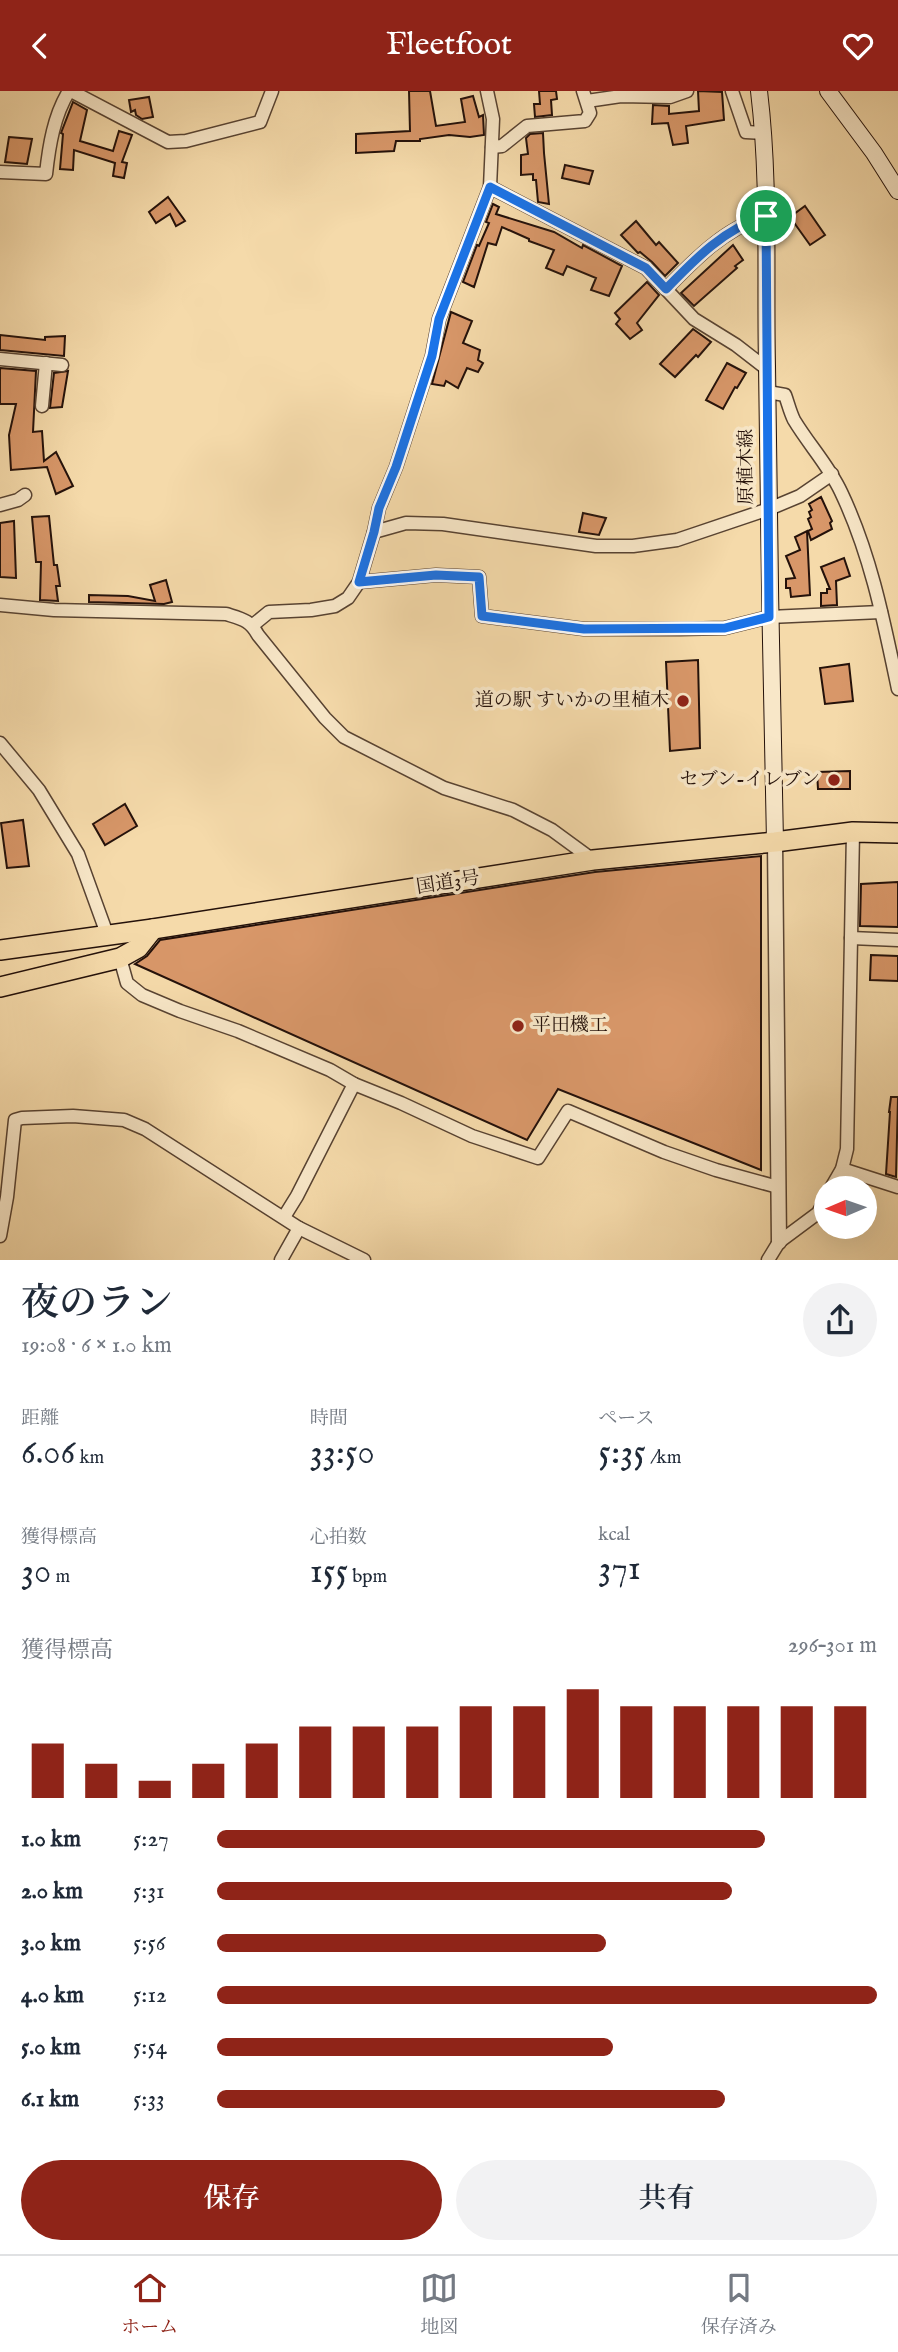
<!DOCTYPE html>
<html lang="ja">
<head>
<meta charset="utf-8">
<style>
  body { margin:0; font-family:"IM FELL English","Noto Serif JP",serif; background:#f2f2f3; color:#1f2937; height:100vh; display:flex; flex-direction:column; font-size:26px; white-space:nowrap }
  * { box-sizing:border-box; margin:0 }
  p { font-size:23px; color:#747a83 }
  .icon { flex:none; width:38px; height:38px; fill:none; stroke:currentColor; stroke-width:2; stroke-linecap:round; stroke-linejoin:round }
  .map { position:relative; height:1169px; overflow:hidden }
  .sheet { display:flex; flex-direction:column; background:#fff; flex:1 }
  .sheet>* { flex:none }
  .needle { width:46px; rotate:268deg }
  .tools { position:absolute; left:814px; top:1085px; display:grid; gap:14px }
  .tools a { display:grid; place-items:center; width:63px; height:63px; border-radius:50%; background:#fff; box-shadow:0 7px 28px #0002; font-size:35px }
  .pin { position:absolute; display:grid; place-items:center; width:60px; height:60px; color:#fff; margin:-30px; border:4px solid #fff; border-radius:50%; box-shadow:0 2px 7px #0007 }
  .round { display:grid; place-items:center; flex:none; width:74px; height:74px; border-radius:37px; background:#f2f2f3 }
  .summary { display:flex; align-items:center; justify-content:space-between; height:119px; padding:0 21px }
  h1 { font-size:38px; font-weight:600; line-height:52px }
  .metrics { display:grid; grid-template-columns:repeat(3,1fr); gap:10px; height:119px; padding:7px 21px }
  .metrics div { display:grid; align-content:center }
  .metrics b { font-size:35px; font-weight:600 }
  .metrics small { font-size:19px; font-weight:400 }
  .metrics p { font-size:19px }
  .chart { height:196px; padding:14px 21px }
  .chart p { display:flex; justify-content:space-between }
  .chart svg { width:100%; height:126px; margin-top:7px; stroke:#8f2418; stroke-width:6 }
  .primary-button { display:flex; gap:14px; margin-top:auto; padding:14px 21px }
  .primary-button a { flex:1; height:80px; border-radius:42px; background:#8f2418; color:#fff; font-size:28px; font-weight:600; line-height:80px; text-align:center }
  .primary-button a+a { background:#f2f2f3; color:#1f2937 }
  ul { padding:0 21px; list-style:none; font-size:23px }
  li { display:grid; grid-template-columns:112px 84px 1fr; align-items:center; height:52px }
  li i { height:18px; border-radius:9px; background:#8f2418 }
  header { display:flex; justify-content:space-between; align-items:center; height:91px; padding:0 21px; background:#8f2418; color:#fff; font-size:32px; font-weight:600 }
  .tab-bar { display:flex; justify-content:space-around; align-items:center; height:98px; border-top:2px solid #e0e1e3; background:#fff; font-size:19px; color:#747a83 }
  .tab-bar a { display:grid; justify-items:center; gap:4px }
  .tab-bar .current { color:#8f2418 }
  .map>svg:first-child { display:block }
  .building { fill:#d89769; stroke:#24110a; stroke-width:2 }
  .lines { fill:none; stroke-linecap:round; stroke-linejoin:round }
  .minor-casing { stroke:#584332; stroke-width:15 }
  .tertiary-casing { stroke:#584332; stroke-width:17 }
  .secondary-casing { stroke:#24110a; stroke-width:18 }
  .primary-casing { stroke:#24110a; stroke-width:22 }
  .trunk-casing { stroke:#24110a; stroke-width:22 }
  .minor { stroke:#f8e7c8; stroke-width:12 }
  .tertiary { stroke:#f8e7c8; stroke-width:14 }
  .secondary { stroke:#f8e7c8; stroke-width:16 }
  .primary { stroke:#f5daaa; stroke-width:19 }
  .trunk { stroke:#f5daaa; stroke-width:19 }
  .route-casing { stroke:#fff; stroke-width:14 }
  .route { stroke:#1a73e8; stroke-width:9 }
  .poi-dot { fill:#8f2418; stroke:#f8e7c8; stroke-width:2.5 }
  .labels { text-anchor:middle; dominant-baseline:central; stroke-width:7; stroke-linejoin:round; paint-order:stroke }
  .street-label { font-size:19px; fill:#24110a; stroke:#f8e7c8 }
  .poi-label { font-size:19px; fill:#24110a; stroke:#f8e7c8; text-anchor:end }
</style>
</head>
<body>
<header><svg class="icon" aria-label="back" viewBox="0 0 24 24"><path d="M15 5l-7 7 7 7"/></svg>Fleetfoot<svg class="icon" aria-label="heart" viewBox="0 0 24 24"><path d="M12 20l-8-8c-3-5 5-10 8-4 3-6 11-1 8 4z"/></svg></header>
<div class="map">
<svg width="898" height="1169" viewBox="0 0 898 1169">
  <rect width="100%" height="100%" fill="#f5daaa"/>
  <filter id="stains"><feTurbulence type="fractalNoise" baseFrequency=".00286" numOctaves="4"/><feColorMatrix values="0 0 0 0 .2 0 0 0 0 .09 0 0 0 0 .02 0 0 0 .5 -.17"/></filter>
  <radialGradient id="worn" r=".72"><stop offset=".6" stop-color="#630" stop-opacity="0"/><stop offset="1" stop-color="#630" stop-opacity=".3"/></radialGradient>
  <g class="building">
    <path d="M 409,0 L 430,0 L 436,35 L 465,31 L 461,8 L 473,5 L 479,26 L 483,24 L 484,44 L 470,46 L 449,44 L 420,48 L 420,50 L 396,50 L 394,60 L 356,62 L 356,43 L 410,40 Z"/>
    <path d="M 539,0 L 556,0 L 557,8 L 551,9 L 552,24 L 535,26 L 534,13 L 540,13 Z"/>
    <path d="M 698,0 L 722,1 L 724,29 L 686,35 L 688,52 L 673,54 L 668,32 L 652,33 L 653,14 L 669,15 L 669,23 L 699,20 Z"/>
    <path d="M 149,6 L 153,26 L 142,28 L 136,24 L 135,19 L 131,21 L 129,9 Z"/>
    <path d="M 73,11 L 87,19 L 80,50 L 113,60 L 119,40 L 132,44 L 122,71 L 127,72 L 124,87 L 113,85 L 115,72 L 74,59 L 73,79 L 60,78 L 63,43 L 61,42 Z"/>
    <path d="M 543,42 L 544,62 L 549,113 L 538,111 L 536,89 L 533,89 L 533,83 L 521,84 L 521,64 L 528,63 L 526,47 L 530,43 Z"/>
    <path d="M 9,46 L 32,48 L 27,73 L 5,71 Z"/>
    <path d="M 565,74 L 593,80 L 589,93 L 562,87 Z"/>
    <path d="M 168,106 L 185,130 L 176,135 L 170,123 L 156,132 L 149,121 Z"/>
    <path d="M 493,113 L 499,116 L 496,123 L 554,141 L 582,157 L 583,154 L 622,175 L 609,205 L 591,199 L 596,187 L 567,175 L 563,184 L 546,177 L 554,159 L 529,150 L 529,148 L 502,136 L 496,154 L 488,152 L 474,196 L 463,191 L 477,154 L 479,155 L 489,132 L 486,131 Z"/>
    <path d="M 805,115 L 825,144 L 810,154 L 790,126 Z"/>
    <path d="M 636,130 L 656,154 L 659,151 L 678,172 L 665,185 L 652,171 L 640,161 L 638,162 L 621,144 Z"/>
    <path d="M 733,154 L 743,169 L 735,175 L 737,177 L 694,215 L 681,202 Z"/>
    <path d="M 647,191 L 659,204 L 637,232 L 642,239 L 630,248 L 616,233 L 620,228 L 615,222 Z"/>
    <path d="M 451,221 L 472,230 L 463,252 L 480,259 L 478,269 L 483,272 L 478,281 L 467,277 L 458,297 L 446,290 L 444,295 L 432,293 Z"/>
    <path d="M 693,238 L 711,251 L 698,266 L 696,264 L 675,286 L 660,273 Z"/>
    <path d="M 0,244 L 45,249 L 45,246 L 65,245 L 64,265 L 0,259 Z"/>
    <path d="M 727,272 L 746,282 L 737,297 L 735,296 L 723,318 L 706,309 Z"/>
    <path d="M 0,277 L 36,280 L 33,341 L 42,340 L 44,370 L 56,361 L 73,395 L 56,403 L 47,376 L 11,379 L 9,344 L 16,313 L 0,313 Z"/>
    <path d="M 68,280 L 62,316 L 50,317 L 54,282 Z"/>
    <path d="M 821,406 L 832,430 L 830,432 L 832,438 L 811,449 L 808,440 L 812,438 L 808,428 L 811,426 L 809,421 L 812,419 L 809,413 Z"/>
    <path d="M 583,422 L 606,427 L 599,444 L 579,441 Z"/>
    <path d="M 49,425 L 54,474 L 57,474 L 60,495 L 56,495 L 58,510 L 40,509 L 41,471 L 36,471 L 32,426 Z"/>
    <path d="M 14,430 L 16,487 L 0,486 L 0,432 Z"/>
    <path d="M 807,440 L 810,504 L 791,506 L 790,497 L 786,497 L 786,488 L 795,487 L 786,465 L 800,459 L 795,446 Z"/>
    <path d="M 844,467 L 850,485 L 836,490 L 837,514 L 821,515 L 821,502 L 827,502 L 827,498 L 830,498 L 821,476 Z"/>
    <path d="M 166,489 L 172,511 L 164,513 L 89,511 L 89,504 L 128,505 L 155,510 L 150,494 Z"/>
    <path d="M 698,569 L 700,657 L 670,660 L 666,571 Z"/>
    <path d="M 849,573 L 853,610 L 825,613 L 820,577 Z"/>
    <path d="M 850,680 L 850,698 L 818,698 L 817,681 Z"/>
    <path d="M 125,713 L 137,735 L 105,754 L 93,733 Z"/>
    <path d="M 23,729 L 29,775 L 7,777 L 1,732 Z"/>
    <path d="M 761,765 L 761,1079 L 558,998 L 527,1049 L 135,873 L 147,865 L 160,849 L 595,781 Z"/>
    <path d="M 898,791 L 898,836 L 860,835 L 861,793 Z"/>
    <path d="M 871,864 L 898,865 L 898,890 L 870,889 Z"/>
    <path d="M 891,1006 L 898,1006 L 896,1086 L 886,1083 L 890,1021 L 889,1021 Z"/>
  </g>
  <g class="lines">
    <defs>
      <g id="minor">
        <path d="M 71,0 L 168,51 L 186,50 L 260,31 L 272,0"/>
        <path d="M 732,0 L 746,41 L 764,42"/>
        <path d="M 587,10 L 621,5 L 670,6 L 687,0"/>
        <path d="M 492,56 L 502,55 L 527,35 L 585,30 L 590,22 L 583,0"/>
        <path d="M 0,81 L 46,83 C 49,55 54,24 69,0"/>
        <path d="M 490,96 L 646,177 L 694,228 L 736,254 L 767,278"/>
        <path d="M 666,198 C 694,169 726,136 766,125"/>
        <path d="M 0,268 L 62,274"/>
        <path d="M 768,301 L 785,304 C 788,312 790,321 794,329 C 809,354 829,375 841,401 C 871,464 884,531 898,598"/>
        <path d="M 42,315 L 46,272"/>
        <path d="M 0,414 L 18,409 L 25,404"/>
        <path d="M 374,441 L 406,432 L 443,433 L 596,455 L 633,455 L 677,449 L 769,418 L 800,405 L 832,383"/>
        <path d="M 359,491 L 436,484 L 479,486 L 482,525 L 584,538 L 680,538 L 725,537 L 769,526 L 881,521"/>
        <path d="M 0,514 L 54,519 L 226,523 C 242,528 250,529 258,544 L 325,627 L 344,646 L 444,697 L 513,719 L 552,739 L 593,769"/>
        <path d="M 253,534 L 269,521 L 311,519 L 335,515 L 348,507 L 359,491 L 374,441 L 379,417 L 396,376 L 432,265 L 439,228 L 490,96 L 493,28 L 487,0"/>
        <path d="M 0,652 L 39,699 L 78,763 L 107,843"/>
        <path d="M 851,847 L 898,849"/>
        <path d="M 120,867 L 127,892 L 142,904 L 180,920 L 238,940 L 330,979 L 354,993 L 401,1012 L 472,1045 L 538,1067 L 568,1020 L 664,1061 L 716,1079 L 778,1096"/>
        <path d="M 842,1078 L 898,1096"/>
        <path d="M 831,1097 L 842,1078 L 847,1058 L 853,741"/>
        <path d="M 284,1126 L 297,1105 L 354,993"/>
        <path d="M 0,1145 L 7,1106 L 15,1029 L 22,1027 L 73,1025 L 124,1029 L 145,1038 L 299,1137 L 364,1169"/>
        <path d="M 281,1169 L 299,1137"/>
        <path d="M 768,1169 L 779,1151 L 818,1122 L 826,1107"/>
      </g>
      <path id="tertiary" d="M 775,751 L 779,1151"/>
      <g id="secondary">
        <path d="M 759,0 C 770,91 765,183 767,275 C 769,434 771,592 775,751"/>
        <path d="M 828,0 L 874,62 L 898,100"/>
      </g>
      <path id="primary" d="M 0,896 L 120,867 L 138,857 L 153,838"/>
      <path id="trunk" d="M 0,859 L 153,838 L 593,769 L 775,751 L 853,741 L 898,742"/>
    </defs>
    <use href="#minor" class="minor-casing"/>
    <use href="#tertiary" class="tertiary-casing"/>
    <use href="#secondary" class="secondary-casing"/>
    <use href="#primary" class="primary-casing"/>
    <use href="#trunk" class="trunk-casing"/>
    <use href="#minor" class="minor"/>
    <use href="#tertiary" class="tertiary"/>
    <use href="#secondary" class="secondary"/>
    <use href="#primary" class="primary"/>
    <use href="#trunk" class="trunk"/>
  </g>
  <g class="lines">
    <defs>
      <path id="route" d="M 490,96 L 646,177 L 666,198 C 694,169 726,136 766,125 L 769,526 L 725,537 L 584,538 L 482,525 L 479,486 L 436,484 L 359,491 L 374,441 L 379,417 L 396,376 L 432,265 L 439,228 Z"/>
    </defs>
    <use href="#route" class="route-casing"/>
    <use href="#route" class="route"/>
  </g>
  <g class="poi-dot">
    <circle cx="683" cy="610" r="7"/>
    <circle cx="834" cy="689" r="7"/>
    <circle cx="518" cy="935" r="7"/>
  </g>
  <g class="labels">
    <g class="street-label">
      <text transform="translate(747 376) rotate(-90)">原植木線</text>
      <text transform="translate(448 792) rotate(-9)">国道3号</text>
    </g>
    <g class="poi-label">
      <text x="669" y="610">道の駅 すいかの里植木</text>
      <text x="820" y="689">セブン-イレブン</text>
      <text x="532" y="935" text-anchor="start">平田機工</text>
    </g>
  </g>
  <rect width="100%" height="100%" filter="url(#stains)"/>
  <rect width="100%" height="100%" fill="url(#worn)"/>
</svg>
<div class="tools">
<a><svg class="needle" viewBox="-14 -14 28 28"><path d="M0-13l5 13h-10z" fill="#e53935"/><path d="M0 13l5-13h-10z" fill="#747a83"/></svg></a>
</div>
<div class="pin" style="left:766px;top:125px;background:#1e9e55"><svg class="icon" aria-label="arrive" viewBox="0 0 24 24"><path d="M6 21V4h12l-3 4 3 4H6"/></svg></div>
</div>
<section class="sheet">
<div class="summary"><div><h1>夜のラン</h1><p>19:08 · 6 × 1.0 km</p></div><a class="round"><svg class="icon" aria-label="share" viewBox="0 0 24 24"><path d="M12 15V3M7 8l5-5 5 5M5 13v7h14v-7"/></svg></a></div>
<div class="metrics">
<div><p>距離</p><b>6.06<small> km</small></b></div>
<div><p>時間</p><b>33:50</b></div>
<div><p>ペース</p><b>5:35<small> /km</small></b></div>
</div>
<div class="metrics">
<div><p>獲得標高</p><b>30<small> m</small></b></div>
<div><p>心拍数</p><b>155<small> bpm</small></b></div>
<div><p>kcal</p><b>371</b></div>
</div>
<div class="chart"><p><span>獲得標高</span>296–301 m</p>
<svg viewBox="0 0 160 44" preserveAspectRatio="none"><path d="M5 44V25M15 44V32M25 44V38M35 44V32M45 44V25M55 44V19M65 44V19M75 44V19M85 44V12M95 44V12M105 44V6M115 44V12M125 44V12M135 44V12M145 44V12M155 44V12"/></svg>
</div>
<ul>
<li><b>1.0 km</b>5:27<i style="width:83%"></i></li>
<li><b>2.0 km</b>5:31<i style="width:78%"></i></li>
<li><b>3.0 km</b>5:56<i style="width:59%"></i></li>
<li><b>4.0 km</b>5:12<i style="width:100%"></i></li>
<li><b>5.0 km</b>5:54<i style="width:60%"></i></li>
<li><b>6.1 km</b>5:33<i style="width:77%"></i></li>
</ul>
<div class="primary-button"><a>保存</a><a>共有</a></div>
</section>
<nav class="tab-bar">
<a class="current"><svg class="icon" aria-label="home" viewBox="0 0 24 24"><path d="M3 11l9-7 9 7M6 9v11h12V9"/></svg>ホーム</a>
<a><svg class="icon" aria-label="map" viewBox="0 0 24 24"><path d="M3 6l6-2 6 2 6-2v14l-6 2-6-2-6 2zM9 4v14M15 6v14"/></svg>地図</a>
<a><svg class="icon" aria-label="saved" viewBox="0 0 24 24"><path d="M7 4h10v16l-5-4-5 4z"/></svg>保存済み</a>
</nav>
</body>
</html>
